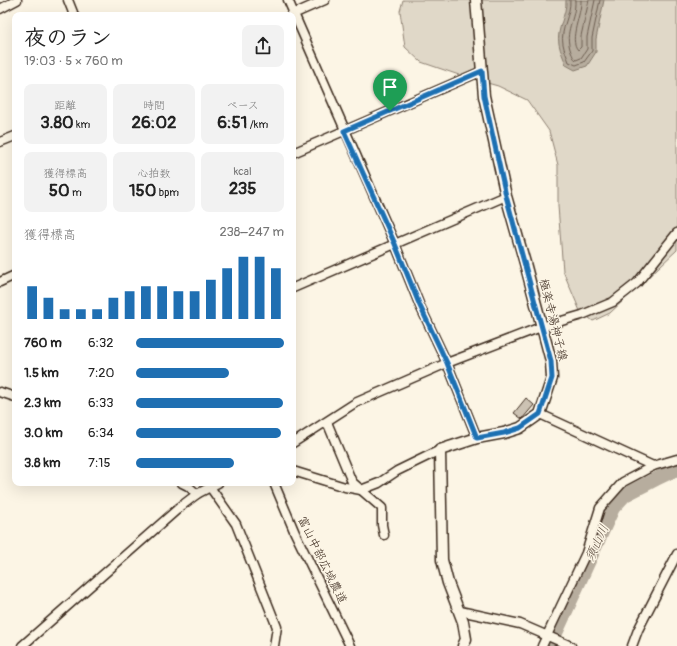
<!DOCTYPE html>
<html lang="ja">
<head>
<meta charset="utf-8">
<style>
  body { margin:0; font-family:Pangolin,"Klee One",sans-serif; background:#f2f2f2; color:#222; height:100vh; display:flex; flex-direction:column; font-size:15px; white-space:nowrap }
  * { box-sizing:border-box; margin:0 }
  p { font-size:13px; color:#767676 }
  .icon { flex:none; width:22px; height:22px; fill:none; stroke:currentColor; stroke-width:2; stroke-linecap:round; stroke-linejoin:round }
  .map { position:relative; flex:1; overflow:hidden }
  .panel { position:absolute; left:12px; top:12px; width:284px; height:474px; display:flex; flex-direction:column; background:#fff; border-radius:8px; box-shadow:0 4px 16px #0002 }
  .panel>* { flex:none }
  .pin { position:absolute; display:grid; place-items:center; width:34px; height:34px; color:#fff; margin:-41px -17px; border-radius:50% 50% 50% 0; rotate:-45deg; box-shadow:0 0 4px #0007 }
  .pin .icon { rotate:45deg }
  .round { display:grid; place-items:center; flex:none; width:42px; height:42px; border-radius:8px; background:#f2f2f2 }
  .headline { display:flex; align-items:center; justify-content:space-between; height:68px; padding:0 12px }
  h1 { font-size:22px; font-weight:700; line-height:30px }
  .figures { display:grid; grid-template-columns:repeat(3,1fr); gap:6px; height:68px; padding:4px 12px }
  .figures div { display:grid; align-content:center; border-radius:8px; background:#f2f2f2; text-align:center }
  .figures b { font-size:17px; font-weight:700 }
  .figures small { font-size:11px; font-weight:400 }
  .figures p { font-size:11px }
  .chart { height:112px; padding:8px 12px }
  .chart p { display:flex; justify-content:space-between }
  .chart svg { width:100%; height:72px; margin-top:4px; stroke:#1f6fb2; stroke-width:6 }
  ul { padding:0 12px; list-style:none; font-size:13px }
  li { display:grid; grid-template-columns:64px 48px 1fr; align-items:center; height:30px }
  li i { height:10px; border-radius:5px; background:#1f6fb2 }
  .map>svg:first-child { display:block }
  .green { fill:#e0d8c8; stroke:#8e8173 }
  .water { fill:#b7ad9e; stroke:#85796b }
  .lines { fill:none; stroke-linecap:round; stroke-linejoin:round }
  .shore { stroke:#6d5e51; stroke-width:1 }
  .river { stroke:#b7ad9e; stroke-width:14 }
  .building { fill:#ccc2b3; stroke:#3b2a1e }
  .minor-casing { stroke:#3b2a1e; stroke-width:11 }
  .major-casing { stroke:#3b2a1e; stroke-width:13 }
  .minor { stroke:#fcf5e5; stroke-width:8 }
  .major { stroke:#fcf5e5; stroke-width:10 }
  .route-casing { stroke:#fff; stroke-width:8 }
  .route { stroke:#1f6fb2; stroke-width:5 }
  .labels { text-anchor:middle; dominant-baseline:central; stroke-width:3; stroke-linejoin:round; paint-order:stroke }
  .street-label { font-size:12px; fill:#3b2a1e; stroke:#fcf5e5 }
  .water-label { font-size:13px; font-style:italic; fill:#605144; stroke:#fcf5e5 }
</style>
</head>
<body>
<div class="map">
<svg width="677" height="646" viewBox="0 0 677 646">
  <rect width="100%" height="100%" fill="#fcf5e5"/>
  <filter id="ink" filterUnits="userSpaceOnUse"><feTurbulence type="fractalNoise" baseFrequency=".025" numOctaves="2"/><feDisplacementMap in="SourceGraphic" scale="8" xChannelSelector="R" yChannelSelector="G"/><feConvolveMatrix kernelMatrix="1 2 1 2 8 2 1 2 1" color-interpolation-filters="sRGB"/></filter>
  <g filter="url(#ink)">
    <path class="green" d="M 403,0 L 677,0 L 677,250 L 610,313 L 593,321 L 580,311 L 563,271 L 558,206 L 558,165 L 549,131 L 527,100 L 498,86 L 459,75 L 421,62 L 405,47 L 400,11 Z"/>
    <path class="water" d="M 566,0 L 604,0 L 596,39 L 596,52 L 587,66 L 575,70 L 566,65 C 564,58 560,51 559,44 C 556,29 567,15 566,0 Z"/>
    <g class="lines">
      <g class="shore">
        <path d="M 570,0 C 571,15 560,29 563,44 C 564,50 567,56 569,62 L 576,65 L 584,62 L 592,51 L 592,38 L 600,0"/>
        <path d="M 575,0 C 576,21 563,30 571,52 C 573,56 573,58 576,60 L 581,58 L 587,49 L 587,37 L 595,0"/>
        <path d="M 581,0 C 582,15 568,39 578,50 L 581,47 L 581,36 L 589,0"/>
      </g>
      <path class="river" d="M 550,646 L 613,508 L 625,495 L 656,479 L 677,469"/>
    </g>
    <path class="building" d="M 526,398 L 534,405 L 522,419 L 514,413 Z"/>
    <g class="lines">
      <defs>
        <g id="minor">
          <path d="M 68,0 L 74,15"/>
          <path d="M 288,0 L 395,244 L 420,306 L 447,363 L 477,438"/>
          <path d="M 0,9 L 17,0"/>
          <path d="M 291,15 L 325,0"/>
          <path d="M 0,142 L 15,136"/>
          <path d="M 293,153 L 482,71"/>
          <path d="M 0,282 L 15,275"/>
          <path d="M 293,288 L 506,196"/>
          <path d="M 0,392 L 15,397"/>
          <path d="M 540,414 L 653,466"/>
          <path d="M 327,422 L 352,482 L 382,508 L 382,525 L 384,535"/>
          <path d="M 293,443 L 355,403 L 447,363 L 541,327 L 582,315 L 613,302 L 637,283 L 677,233"/>
          <path d="M 293,471 L 345,487 L 361,490 L 379,483 L 397,471 L 440,450"/>
          <path d="M 182,483 L 188,486 L 197,494"/>
          <path d="M 274,483 L 295,533 L 350,646"/>
          <path d="M 210,487 L 236,524 L 277,627 L 274,646"/>
          <path d="M 460,611 L 520,624 L 571,646"/>
          <path d="M 22,646 L 180,507 L 197,494 L 218,483"/>
          <path d="M 542,646 L 586,553 L 600,508 L 623,482 L 653,466 L 677,459"/>
          <path d="M 632,646 L 638,630 L 677,554"/>
        </g>
        <path id="major" d="M 463,646 L 466,639 L 463,622 L 448,583 L 442,560 L 440,450 L 477,438 L 504,433 L 520,428 L 540,414 L 552,378 L 551,361 L 525,263 L 506,196 L 484,96 L 476,0"/>
      </defs>
      <use href="#minor" class="minor-casing"/>
      <use href="#major" class="major-casing"/>
      <use href="#minor" class="minor"/>
      <use href="#major" class="major"/>
    </g>
  </g>
  <g class="lines" filter="url(#ink)">
    <defs>
      <path id="route" d="M 482,71 L 484,96 L 506,196 L 551,361 L 552,378 L 540,414 L 520,428 L 504,433 L 477,438 L 447,363 L 420,306 L 395,244 L 344,131 Z"/>
    </defs>
    <use href="#route" class="route-casing"/>
    <use href="#route" class="route"/>
  </g>
  <g class="labels">
    <g class="street-label">
      <text transform="translate(553 320) rotate(76)">極楽寺湯神子線</text>
      <text transform="translate(322 560) rotate(64)">富山中部広域農道</text>
    </g>
    <g class="water-label">
      <text transform="translate(597 543) rotate(-65)">須山川</text>
    </g>
  </g>
</svg>
<div class="pin" style="left:390px;top:111px;background:#1e9e55"><svg class="icon" aria-label="arrive" viewBox="0 0 24 24"><path d="M6 21V4h12l-3 4 3 4H6"/></svg></div>
<section class="panel">
<div class="headline"><div><h1>夜のラン</h1><p>19:03 · 5 × 760 m</p></div><a class="round"><svg class="icon" aria-label="share" viewBox="0 0 24 24"><path d="M12 15V3M7 8l5-5 5 5M5 13v7h14v-7"/></svg></a></div>
<div class="figures">
<div><p>距離</p><b>3.80<small> km</small></b></div>
<div><p>時間</p><b>26:02</b></div>
<div><p>ペース</p><b>6:51<small> /km</small></b></div>
</div>
<div class="figures">
<div><p>獲得標高</p><b>50<small> m</small></b></div>
<div><p>心拍数</p><b>150<small> bpm</small></b></div>
<div><p>kcal</p><b>235</b></div>
</div>
<div class="chart"><p><span>獲得標高</span>238–247 m</p>
<svg viewBox="0 0 160 44" preserveAspectRatio="none"><path d="M5 44V24M15 44V31M25 44V38M35 44V38M45 44V38M55 44V31M65 44V27M75 44V24M85 44V24M95 44V27M105 44V27M115 44V20M125 44V13M135 44V6M145 44V6M155 44V13"/></svg>
</div>
<ul>
<li><b>760 m</b>6:32<i style="width:100%"></i></li>
<li><b>1.5 km</b>7:20<i style="width:63%"></i></li>
<li><b>2.3 km</b>6:33<i style="width:99%"></i></li>
<li><b>3.0 km</b>6:34<i style="width:98%"></i></li>
<li><b>3.8 km</b>7:15<i style="width:66%"></i></li>
</ul>
</section>
</div>
</body>
</html>
